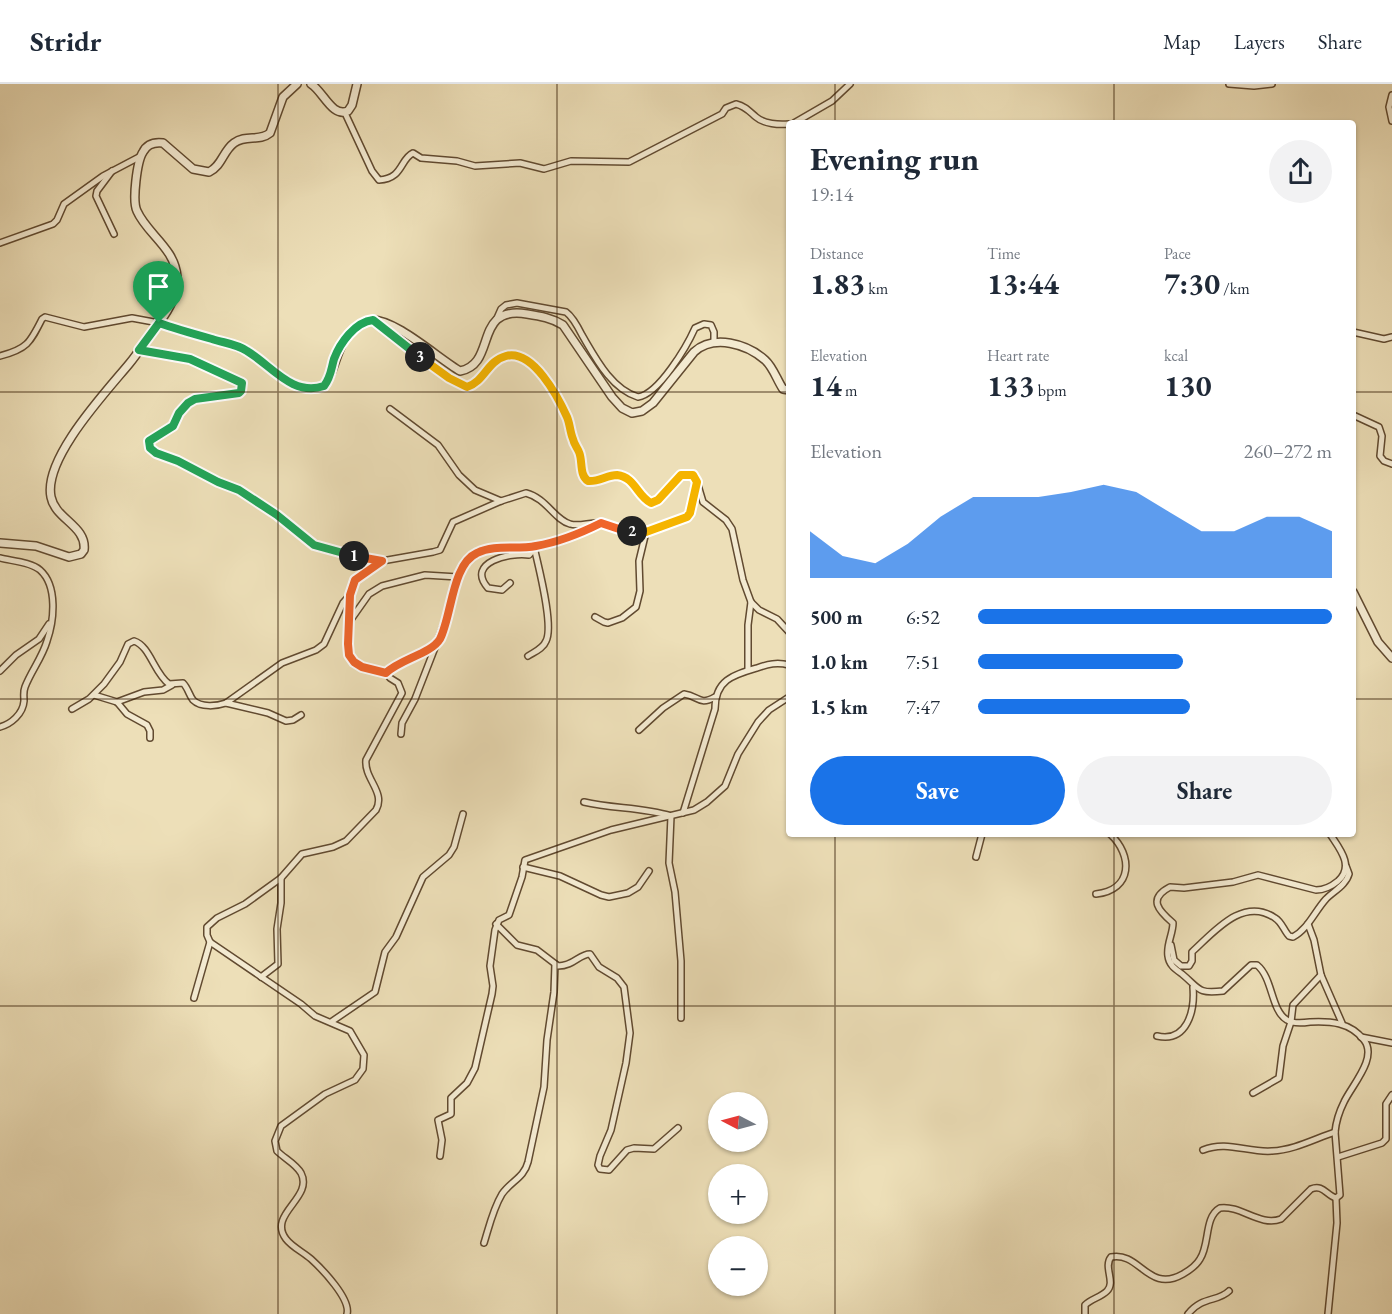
<!DOCTYPE html>
<html lang="en">
<head>
<meta charset="utf-8">
<style>
  body { margin:0; font-family:"EB Garamond",serif; background:#f2f2f3; color:#1f2937; height:100vh; display:flex; flex-direction:column; font-size:22px; white-space:nowrap }
  * { box-sizing:border-box; margin:0 }
  p { font-size:20px; color:#747a83 }
  .icon { flex:none; width:33px; height:33px; fill:none; stroke:currentColor; stroke-width:2; stroke-linecap:round; stroke-linejoin:round }
  .map { position:relative; flex:1; overflow:hidden }
  .drawer { position:absolute; left:786px; top:36px; width:570px; height:717px; display:flex; flex-direction:column; background:#fff; border-radius:6px; box-shadow:0 2px 4px #0004 }
  .drawer>* { flex:none }
  .needle { width:39px; rotate:276deg }
  .buttons { position:absolute; left:708px; top:1008px; display:grid; gap:12px }
  .buttons a { display:grid; place-items:center; width:60px; height:60px; border-radius:50%; background:#fff; box-shadow:0 2px 4px #0004; font-size:30px }
  .pin { position:absolute; display:grid; place-items:center; width:51px; height:51px; color:#fff; margin:-62px -26px; border-radius:50% 50% 50% 0; rotate:-45deg; box-shadow:0 0 6px #0007 }
  .pin .icon { rotate:45deg }
  .km { position:absolute; width:30px; height:30px; margin:-15px; border-radius:50%; background:#222; color:#fff; font-size:16px; line-height:30px; text-align:center }
  .round { display:grid; place-items:center; flex:none; width:63px; height:63px; border-radius:32px; background:#f2f2f3 }
  .head { display:flex; align-items:center; justify-content:space-between; height:102px; padding:0 24px }
  h1 { font-size:33px; font-weight:700; line-height:45px }
  .metrics { display:grid; grid-template-columns:repeat(3,1fr); gap:9px; height:102px; padding:6px 24px }
  .metrics div { display:grid; align-content:center }
  .metrics b { font-size:30px; font-weight:700 }
  .metrics small { font-size:16px; font-weight:400 }
  .metrics p { font-size:16px }
  .chart { height:168px; padding:12px 24px }
  .chart p { display:flex; justify-content:space-between }
  .chart svg { width:100%; height:108px; margin-top:6px; fill:#1a73e8; opacity:.7 }
  .button { display:flex; gap:12px; margin-top:auto; padding:12px 24px }
  .button a { flex:1; height:69px; border-radius:36px; background:#1a73e8; color:#fff; font-size:24px; font-weight:700; line-height:69px; text-align:center }
  .button a+a { background:#f2f2f3; color:#1f2937 }
  ul { padding:0 24px; list-style:none; font-size:20px }
  li { display:grid; grid-template-columns:96px 72px 1fr; align-items:center; height:45px }
  li i { height:15px; border-radius:8px; background:#1a73e8 }
  header { display:flex; align-items:center; gap:36px; box-sizing:border-box; height:84px; padding:0 30px; background:#fff; border-bottom:2px solid #e0e1e3 }
  header strong { font-size:28px }
  nav { display:flex; gap:33px; margin-inline-start:auto; font-size:21px }
  .map>svg:first-child { display:block }
  .lines { fill:none; stroke-linecap:round; stroke-linejoin:round }
  .minor-casing { stroke:#614a30; stroke-width:8 }
  .tertiary-casing { stroke:#614a30; stroke-width:10 }
  .minor { stroke:#f3ead1; stroke-width:5 }
  .tertiary { stroke:#f3ead1; stroke-width:7 }
  .split-1-casing { stroke:#fff; stroke-width:12 }
  .split-2-casing { stroke:#fff; stroke-width:12 }
  .split-3-casing { stroke:#fff; stroke-width:12 }
  .split-4-casing { stroke:#fff; stroke-width:12 }
  .split-1 { stroke:#22a559; stroke-width:8 }
  .split-2 { stroke:#f0652b; stroke-width:8 }
  .split-3 { stroke:#f5b400; stroke-width:8 }
  .split-4 { stroke:#22a559; stroke-width:8 }
  .grid { fill:none; stroke:#321903; stroke-width:1.5; stroke-opacity:0.55 }
</style>
</head>
<body>
<header>
<strong>Stridr</strong>
<nav><a>Map</a><a>Layers</a><a>Share</a></nav>
</header>
<div class="map">
<svg width="1392" height="1230" viewBox="0 0 1392 1230">
  <rect width="100%" height="100%" fill="#eddfb8"/>
  <filter id="stains"><feTurbulence type="fractalNoise" baseFrequency=".00333" numOctaves="4"/><feColorMatrix values="0 0 0 0 .2 0 0 0 0 .09 0 0 0 0 .02 0 0 0 .5 -.17"/></filter>
  <radialGradient id="worn" r=".72"><stop offset=".6" stop-color="#630" stop-opacity="0"/><stop offset="1" stop-color="#630" stop-opacity=".3"/></radialGradient>
  <g class="lines">
    <defs>
      <g id="minor">
        <path d="M 1229,0 L 1254,2 L 1272,0"/>
        <path d="M 1392,11 L 1389,23 L 1392,37"/>
        <path d="M 345,29 L 372,87 L 379,96 C 403,95 400,75 413,69 L 421,74 L 457,77 L 475,82 L 520,79 L 544,85 L 571,77 L 629,78 L 722,30 L 726,24 L 736,20 C 745,22 749,27 756,33 C 764,40 779,41 789,40"/>
        <path d="M 794,39 L 832,17 L 850,0"/>
        <path d="M 112,87 L 97,107 L 96,112 L 114,150"/>
        <path d="M 0,159 L 53,140 L 57,136 L 64,120 L 103,92 L 141,72"/>
        <path d="M 497,234 L 501,225 L 506,221 L 517,219 L 566,228 C 573,233 578,243 582,251 C 595,273 611,305 638,313 C 659,310 687,262 695,244 L 704,240 L 711,241 L 714,248 L 714,258"/>
        <path d="M 374,237 L 449,294 L 467,303 C 485,297 487,277 506,272 C 533,265 558,313 567,333 C 570,340 570,348 573,355 C 574,360 577,363 579,368 C 583,378 579,391 588,397 C 599,398 607,390 617,391 C 635,393 637,412 651,419 L 658,416 L 681,391 L 693,391 L 697,398 L 703,418 L 726,436 L 732,445 L 743,496 L 751,518 L 759,526 L 777,535 L 789,548"/>
        <path d="M 1353,248 L 1384,255 L 1392,253"/>
        <path d="M 139,266 L 190,275 L 242,299 L 241,307 L 239,309 L 195,315 L 188,319 L 179,329 L 173,342 L 149,357 L 150,364 L 156,369 L 179,377 L 218,398 L 239,406 L 277,431 L 314,461 L 320,464 L 382,477 L 433,468 L 440,466 L 453,438 L 501,417 L 526,409 C 546,414 555,436 570,440 C 579,443 590,438 600,439"/>
        <path d="M 0,272 C 27,265 30,259 42,235 L 45,233 L 84,243 L 132,234 L 159,239"/>
        <path d="M 390,325 L 438,361 L 459,391 L 475,406 L 501,417"/>
        <path d="M 1353,331 L 1379,343 L 1382,352 L 1380,372 L 1384,377 L 1392,380"/>
        <path d="M 0,474 C 12,477 31,478 40,486 C 58,502 54,537 47,557 C 42,574 31,587 25,603 C 23,608 24,612 24,617 C 23,630 11,640 0,643"/>
        <path d="M 381,478 L 355,496 L 350,511 L 348,560 L 349,571 L 354,578 L 362,583 L 386,589"/>
        <path d="M 510,499 L 502,506 L 488,504 C 465,478 511,468 529,471 L 535,464"/>
        <path d="M 595,533 L 604,538 L 608,539 L 622,534 L 636,523 L 640,507 L 639,477 L 646,448"/>
        <path d="M 350,537 L 369,510 L 382,502 L 425,491 L 458,493"/>
        <path d="M 528,572 C 534,568 543,565 546,557 C 554,542 539,485 535,467"/>
        <path d="M 748,586 L 748,541 L 751,518"/>
        <path d="M 0,587 L 16,571 L 39,555 L 49,540"/>
        <path d="M 94,611 L 117,618 L 127,630 L 147,641 L 150,647 L 150,654"/>
        <path d="M 117,618 L 144,608 L 163,606 L 172,601"/>
        <path d="M 226,619 L 268,629 L 286,637 L 293,636 L 301,631"/>
        <path d="M 72,625 L 89,615 L 104,600 L 120,578 L 128,560 L 134,557 C 150,562 154,589 169,600 L 183,599 C 188,604 189,611 193,616 C 201,624 217,622 226,619 L 282,579 L 316,566 L 324,560 L 343,519 L 350,511"/>
        <path d="M 639,646 L 663,624 L 684,610 C 699,612 699,622 715,613"/>
        <path d="M 401,650 L 402,639 L 415,615 L 436,561"/>
        <path d="M 584,718 C 613,725 642,723 671,732 L 669,779 L 675,808 L 681,877 L 681,934"/>
        <path d="M 683,729 L 715,625 C 715,596 733,591 757,584 C 768,580 777,578 789,581"/>
        <path d="M 976,773 L 982,750"/>
        <path d="M 523,783 L 560,792 L 601,811 L 609,813 L 628,809 L 638,803 L 649,787"/>
        <path d="M 1096,810 C 1133,806 1133,771 1110,750"/>
        <path d="M 496,840 L 517,861 L 537,866 L 558,882 C 574,882 579,870 590,870 L 599,883 L 617,894 L 624,903 L 630,949 L 626,979 L 611,1046 L 600,1072 L 598,1081 L 600,1085 L 609,1086 L 627,1066 L 634,1064 L 654,1065 L 678,1044"/>
        <path d="M 1308,840 L 1314,856 L 1321,891 L 1342,939"/>
        <path d="M 1171,861 L 1174,876 L 1181,882 L 1189,882 L 1192,877 L 1192,868 C 1214,848 1243,812 1275,834 C 1282,838 1284,847 1289,852 L 1293,853 C 1308,845 1315,827 1326,815 C 1334,807 1346,801 1349,790 L 1346,782"/>
        <path d="M 261,893 L 278,880 L 277,845 L 281,819 L 281,794"/>
        <path d="M 194,914 L 210,858"/>
        <path d="M 331,938 L 375,908 L 385,868 L 396,853 L 423,793 L 449,771 L 454,763 L 463,730"/>
        <path d="M 1157,952 C 1187,959 1195,927 1193,903"/>
        <path d="M 1361,953 L 1392,959"/>
        <path d="M 1253,1009 L 1279,994 L 1283,962 L 1291,938 L 1293,921 L 1321,891"/>
        <path d="M 1203,1066 C 1227,1056 1248,1069 1272,1067 C 1294,1066 1314,1055 1335,1048"/>
        <path d="M 440,1072 L 442,1056 L 438,1036 L 451,1030 L 451,1014 L 467,999 L 475,984 L 492,910 L 493,902 L 490,882 L 495,846 L 499,836 L 509,831 L 522,793 L 525,776 L 611,746 L 694,726 L 707,718 L 725,702 L 738,670 L 758,638 L 769,626 L 789,613"/>
        <path d="M 1338,1073 L 1382,1059 L 1386,1055 L 1386,1020 L 1392,1011"/>
        <path d="M 484,1159 C 489,1143 493,1125 502,1110 C 511,1097 524,1094 528,1078 L 544,1003 L 547,956 L 554,908 L 555,880"/>
        <path d="M 347,1230 C 351,1215 322,1185 311,1175 C 303,1168 292,1163 286,1155 C 267,1130 314,1114 301,1089 C 296,1080 284,1074 277,1067 L 275,1057 L 281,1042 L 325,1010 L 355,996 L 363,985 L 364,971 L 350,947 L 315,932 L 301,920 L 210,858 L 207,851 L 207,843 L 217,834 L 245,820 L 281,794 L 302,770 L 333,763 L 346,757 L 376,726 C 386,708 364,695 366,676 L 402,609 L 398,599 L 390,594 L 386,589 L 392,583 L 436,561 L 452,519 L 458,491 L 469,474 L 484,466 L 535,463 L 561,456 L 601,439 L 622,446 L 646,448 L 682,436 L 690,429 L 694,405 L 697,398"/>
        <path d="M 1085,1230 L 1085,1221 C 1091,1215 1101,1213 1107,1207 C 1116,1198 1103,1183 1111,1173 C 1140,1167 1148,1210 1183,1190 C 1190,1186 1196,1182 1200,1175 C 1210,1160 1204,1133 1220,1124 C 1241,1121 1260,1143 1281,1135 L 1311,1105 C 1323,1100 1326,1111 1336,1114 L 1340,1111 L 1335,1048 C 1336,1038 1339,1028 1344,1018 C 1352,1001 1378,974 1364,956 C 1350,938 1330,937 1310,938 C 1303,939 1293,940 1287,936 C 1271,927 1273,894 1257,881 L 1251,881 L 1223,907 C 1197,910 1200,905 1182,890 C 1175,885 1169,881 1168,872 C 1166,861 1173,850 1173,839 C 1159,827 1147,815 1170,803 L 1184,804 L 1233,798 L 1258,791 L 1316,806 C 1325,806 1332,802 1338,797 C 1355,782 1339,764 1330,750"/>
        <path d="M 1188,1230 C 1202,1212 1218,1218 1229,1207"/>
        <path d="M 1328,1230 L 1337,1139 L 1336,1114"/>
      </g>
      <g id="tertiary">
        <path d="M 297,0 L 283,13 L 270,49 C 259,58 246,50 234,59 C 223,67 222,82 209,88 L 193,85 L 163,59 C 155,58 147,60 143,68 C 137,77 132,117 137,127 C 147,150 175,164 177,193 C 178,210 169,226 159,239 C 176,245 194,250 212,255 C 224,259 237,261 247,267 C 271,280 292,313 324,302 C 334,290 335,271 345,255 C 350,248 362,238 371,236 C 394,234 439,275 460,287 C 498,280 472,221 527,230 C 540,232 552,234 563,241 L 612,313 L 622,324 L 632,329 L 642,327 L 653,319 L 694,268 C 714,250 747,260 765,276 C 773,283 777,296 783,305 L 789,306"/>
        <path d="M 311,0 C 323,7 332,34 348,27 L 352,21 L 357,0"/>
        <path d="M 0,459 L 36,462 L 69,473 L 81,470 L 84,466 C 87,442 55,435 51,413 C 43,375 105,309 129,280 C 140,267 148,252 159,239"/>
        <path d="M 1353,508 L 1378,558 L 1392,574"/>
      </g>
    </defs>
    <use href="#minor" class="minor-casing"/>
    <use href="#tertiary" class="tertiary-casing"/>
    <use href="#minor" class="minor"/>
    <use href="#tertiary" class="tertiary"/>
  </g>
  <g class="lines">
    <defs>
      <path id="split-1" d="M 159,239 L 139,266 L 190,275 L 242,299 L 241,307 L 239,309 L 195,315 L 188,319 L 179,329 L 173,342 L 149,357 L 150,364 L 156,369 L 178,377 L 218,398 L 239,406 L 277,431 L 314,461 L 354,472"/>
      <path id="split-2" d="M 354,472 L 382,477 L 355,496 L 350,511 L 348,560 L 349,571 L 354,578 L 362,583 L 386,589 C 400,575 431,570 440,555 C 452,531 452,480 477,469 C 495,460 517,466 536,462 C 559,458 581,449 601,439 L 622,446 L 632,447"/>
      <path id="split-3" d="M 420,273 L 449,294 L 467,303 C 485,297 487,277 506,272 C 533,265 558,313 567,333 C 570,340 570,348 573,355 C 574,360 577,363 579,368 C 583,377 579,391 588,397 C 599,398 607,391 617,391 C 635,393 637,412 651,419 L 658,416 L 681,391 L 693,391 L 697,398 L 690,429 L 687,433 L 646,448 L 632,447"/>
      <path id="split-4" d="M 159,239 C 176,245 194,250 212,255 C 224,259 237,260 247,267 C 271,281 292,313 324,302 C 331,293 331,285 334,275 C 340,259 355,238 373,236 L 420,273"/>
    </defs>
    <use href="#split-1" class="split-1-casing"/>
    <use href="#split-2" class="split-2-casing"/>
    <use href="#split-3" class="split-3-casing"/>
    <use href="#split-4" class="split-4-casing"/>
    <use href="#split-1" class="split-1"/>
    <use href="#split-2" class="split-2"/>
    <use href="#split-3" class="split-3"/>
    <use href="#split-4" class="split-4"/>
  </g>
  <path class="grid" d="M 278,0 L 278,1230M 557,0 L 557,1230M 835,0 L 835,39M 1114,0 L 1114,39M 0,308 L 789,308M 1353,308 L 1392,308M 0,615 L 789,615M 1353,615 L 1392,615M 835,750 L 835,1230M 1114,750 L 1114,1230M 0,922 L 1392,922"/>
  <rect width="100%" height="100%" filter="url(#stains)"/>
  <rect width="100%" height="100%" fill="url(#worn)"/>
</svg>
<div class="buttons">
<a><svg class="needle" viewBox="-14 -14 28 28"><path d="M0-13l5 13h-10z" fill="#e53935"/><path d="M0 13l5-13h-10z" fill="#747a83"/></svg></a>
<a>+</a>
<a>−</a>
</div>
<div class="pin" style="left:159px;top:239px;background:#1e9e55"><svg class="icon" aria-label="arrive" viewBox="0 0 24 24"><path d="M6 21V4h12l-3 4 3 4H6"/></svg></div>
<b class="km" style="left:354px;top:472px">1</b>
<b class="km" style="left:632px;top:447px">2</b>
<b class="km" style="left:420px;top:273px">3</b>
<section class="drawer">
<div class="head"><div><h1>Evening run</h1><p>19:14</p></div><a class="round"><svg class="icon" aria-label="share" viewBox="0 0 24 24"><path d="M12 15V3M7 8l5-5 5 5M5 13v7h14v-7"/></svg></a></div>
<div class="metrics">
<div><p>Distance</p><b>1.83<small> km</small></b></div>
<div><p>Time</p><b>13:44</b></div>
<div><p>Pace</p><b>7:30<small> /km</small></b></div>
</div>
<div class="metrics">
<div><p>Elevation</p><b>14<small> m</small></b></div>
<div><p>Heart rate</p><b>133<small> bpm</small></b></div>
<div><p>kcal</p><b>130</b></div>
</div>
<div class="chart"><p><span>Elevation</span>260–272 m</p>
<svg viewBox="0 0 160 44" preserveAspectRatio="none"><path d="M0 44V25L10 35L20 38L30 30L40 19L50 11L60 11L70 11L80 9L90 6L100 9L110 17L120 25L130 25L140 19L150 19L160 25V44z"/></svg>
</div>
<ul>
<li><b>500 m</b>6:52<i style="width:100%"></i></li>
<li><b>1.0 km</b>7:51<i style="width:58%"></i></li>
<li><b>1.5 km</b>7:47<i style="width:60%"></i></li>
</ul>
<div class="button"><a>Save</a><a>Share</a></div>
</section>
</div>
</body>
</html>
